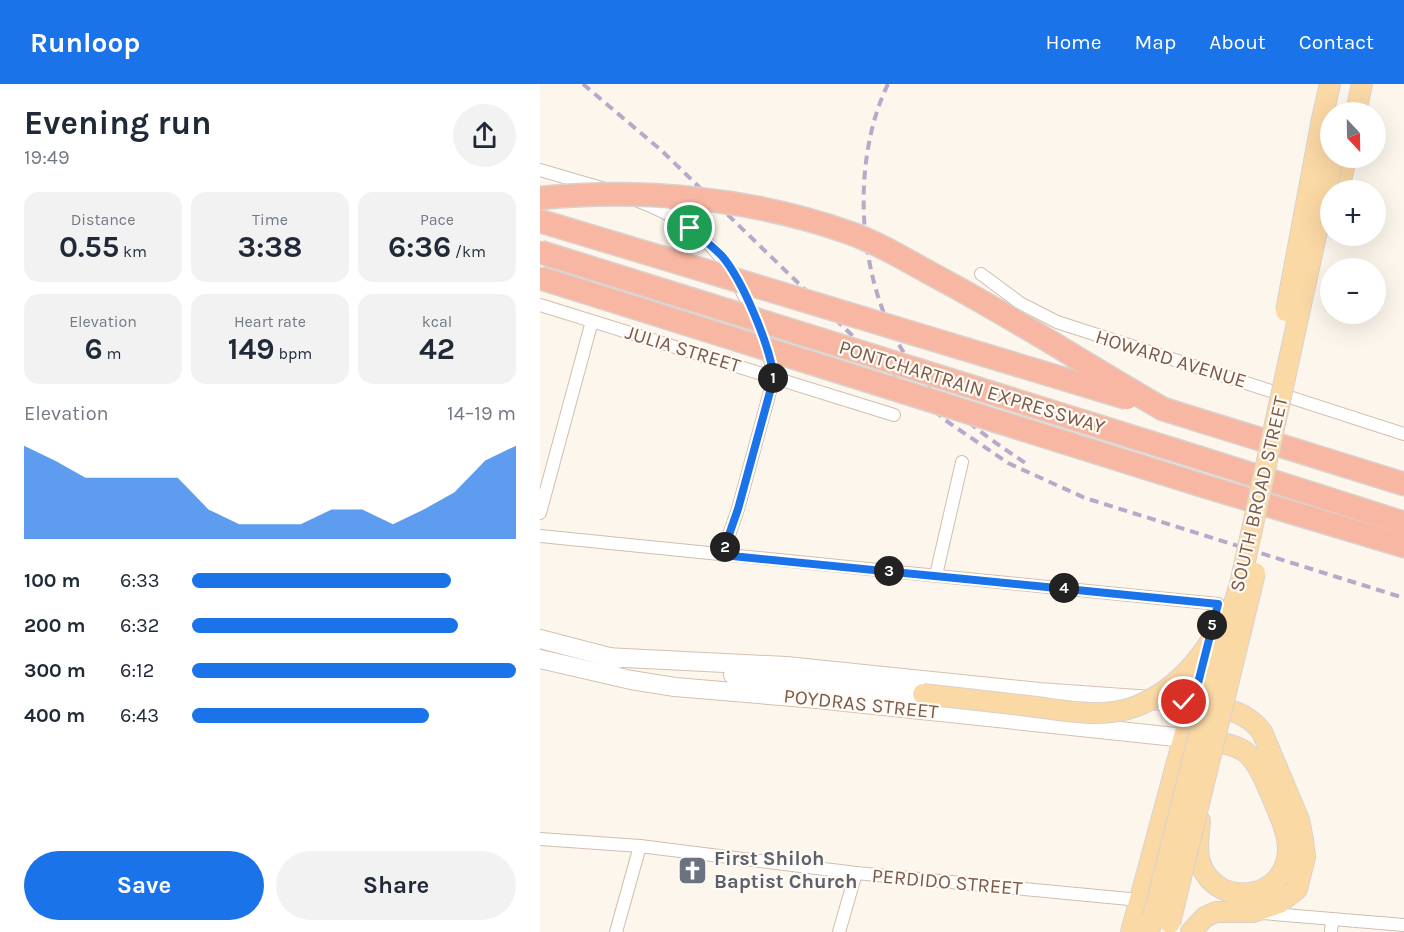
<!DOCTYPE html>
<html lang="en">
<head>
<meta charset="utf-8">
<style>
  body { margin:0; font-family:Karla,sans-serif; background:#f2f2f3; color:#1f2937; height:100vh; display:flex; flex-direction:column; font-size:22px; white-space:nowrap }
  * { box-sizing:border-box; margin:0 }
  p { font-size:20px; color:#747a83 }
  .icon { flex:none; width:33px; height:33px; fill:none; stroke:currentColor; stroke-width:2; stroke-linecap:round; stroke-linejoin:round }
  .map { position:relative; flex:1; overflow:hidden }
  .drawer { display:flex; flex-direction:column; background:#fff; width:540px }
  .drawer>* { flex:none }
  .needle { width:39px; rotate:158deg }
  .controls { position:absolute; left:780px; top:18px; display:grid; gap:12px }
  .controls a { display:grid; place-items:center; width:66px; height:66px; border-radius:50%; background:#fff; box-shadow:0 6px 24px #0002; font-size:30px }
  .pin { position:absolute; display:grid; place-items:center; width:51px; height:51px; color:#fff; margin:-26px; border:3px solid #fff; border-radius:50%; box-shadow:0 2px 6px #0007 }
  .km { position:absolute; width:30px; height:30px; margin:-15px; border-radius:50%; background:#222; color:#fff; font-size:16px; line-height:30px; text-align:center }
  .round { display:grid; place-items:center; flex:none; width:63px; height:63px; border-radius:32px; background:#f2f2f3 }
  .overview { display:flex; align-items:center; justify-content:space-between; height:102px; padding:0 24px }
  h1 { font-size:33px; font-weight:700; line-height:45px }
  .figures { display:grid; grid-template-columns:repeat(3,1fr); gap:9px; height:102px; padding:6px 24px }
  .figures div { display:grid; align-content:center; border-radius:15px; background:#f2f2f3; text-align:center }
  .figures b { font-size:30px; font-weight:700 }
  .figures small { font-size:16px; font-weight:400 }
  .figures p { font-size:16px }
  .chart { height:168px; padding:12px 24px }
  .chart p { display:flex; justify-content:space-between }
  .chart svg { width:100%; height:108px; margin-top:6px; fill:#1a73e8; opacity:.7 }
  .action { display:flex; gap:12px; margin-top:auto; padding:12px 24px }
  .action a { flex:1; height:69px; border-radius:36px; background:#1a73e8; color:#fff; font-size:24px; font-weight:700; line-height:69px; text-align:center }
  .action a+a { background:#f2f2f3; color:#1f2937 }
  ul { padding:0 24px; list-style:none; font-size:20px }
  li { display:grid; grid-template-columns:96px 72px 1fr; align-items:center; height:45px }
  li i { height:15px; border-radius:8px; background:#1a73e8 }
  header { display:flex; align-items:center; gap:36px; box-sizing:border-box; height:84px; padding:0 30px; background:#1a73e8; color:#fff }
  header strong { font-size:28px }
  nav { display:flex; gap:33px; margin-inline-start:auto; font-size:21px }
  main { display:flex; flex:1; min-height:0 }
  .map>svg:first-child { display:block }
  .lines { fill:none; stroke-linecap:round; stroke-linejoin:round }
  .minor-casing { stroke:#d1beb0; stroke-width:14 }
  .secondary-casing { stroke:#d6c0b0; stroke-width:20 }
  .primary-casing { stroke:#dad1cd; stroke-width:22 }
  .motorway-casing { stroke:#dad1cd; stroke-width:25 }
  .minor { stroke:#fff; stroke-width:12 }
  .secondary { stroke:#fff; stroke-width:18 }
  .primary { stroke:#fbd9a5; stroke-width:20 }
  .motorway { stroke:#f7b7a3; stroke-width:22 }
  .rail { stroke:#b9a8c9; stroke-width:4; stroke-dasharray:9 6; stroke-linecap:butt }
  .primary-bridge-casing { stroke:#dad1cd; stroke-width:22; stroke-linecap:butt }
  .motorway-bridge-casing { stroke:#dad1cd; stroke-width:25; stroke-linecap:butt }
  .primary-bridge { stroke:#fbd9a5; stroke-width:20 }
  .motorway-bridge { stroke:#f7b7a3; stroke-width:22 }
  .route-casing { stroke:#fff; stroke-width:12 }
  .route { stroke:#1a73e8; stroke-width:8 }
  .labels { text-anchor:middle; dominant-baseline:central; stroke-width:4.5; stroke-linejoin:round; paint-order:stroke }
  .street-label { font-size:20px; fill:#7a5c4d; stroke:#fffaf3 }
  .worship-label { font-size:20px; font-weight:bold; fill:#5b616d; stroke:#fffaf3; text-anchor:start }
</style>
</head>
<body>
<header>
<strong>Runloop</strong>
<nav><a>Home</a><a>Map</a><a>About</a><a>Contact</a></nav>
</header>
<main>
<section class="drawer">
<div class="overview"><div><h1>Evening run</h1><p>19:49</p></div><a class="round"><svg class="icon" aria-label="share" viewBox="0 0 24 24"><path d="M12 15V3M7 8l5-5 5 5M5 13v7h14v-7"/></svg></a></div>
<div class="figures">
<div><p>Distance</p><b>0.55<small> km</small></b></div>
<div><p>Time</p><b>3:38</b></div>
<div><p>Pace</p><b>6:36<small> /km</small></b></div>
</div>
<div class="figures">
<div><p>Elevation</p><b>6<small> m</small></b></div>
<div><p>Heart rate</p><b>149<small> bpm</small></b></div>
<div><p>kcal</p><b>42</b></div>
</div>
<div class="chart"><p><span>Elevation</span>14–19 m</p>
<svg viewBox="0 0 160 44" preserveAspectRatio="none"><path d="M0 44V6L10 12L20 19L30 19L40 19L50 19L60 32L70 38L80 38L90 38L100 32L110 32L120 38L130 32L140 25L150 12L160 6V44z"/></svg>
</div>
<ul>
<li><b>100 m</b>6:33<i style="width:80%"></i></li>
<li><b>200 m</b>6:32<i style="width:82%"></i></li>
<li><b>300 m</b>6:12<i style="width:100%"></i></li>
<li><b>400 m</b>6:43<i style="width:73%"></i></li>
</ul>
<div class="action"><a>Save</a><a>Share</a></div>
</section>
<div class="map">
<svg width="864" height="848" viewBox="0 0 864 848">
  <rect width="100%" height="100%" fill="#fdf6ec"/>
  <g class="lines">
    <defs>
      <g id="minor">
        <path d="M 0,86 L 65,105"/>
        <path d="M 98,117 C 164,142 191,176 217,240 C 224,257 231,274 234,293 L 198,425 L 182,471"/>
        <path d="M 441,190 L 480,219 L 517,238 L 864,350"/>
        <path d="M 0,221 L 354,331"/>
        <path d="M 0,429 L 52,237"/>
        <path d="M 0,452 L 678,520 L 671,545"/>
        <path d="M 396,491 L 422,378"/>
        <path d="M 653,619 L 665,571"/>
        <path d="M 0,755 L 100,762 L 316,789 L 600,816"/>
        <path d="M 722,829 L 864,841"/>
        <path d="M 76,848 L 100,762"/>
        <path d="M 299,848 L 316,789"/>
        <path d="M 791,848 L 792,835"/>
      </g>
      <g id="secondary">
        <path d="M 0,555 L 77,575"/>
        <path d="M 65,573 L 246,582 L 499,608 L 653,619"/>
        <path d="M 0,575 L 91,596 L 135,603 L 277,615 L 645,654"/>
        <path d="M 193,591 L 383,610"/>
      </g>
      <g id="primary">
        <path d="M 816,28 L 822,0"/>
        <path d="M 782,35 L 790,0"/>
        <path d="M 799,106 L 806,74"/>
        <path d="M 659,656 C 706,661 711,665 730,708 C 737,726 748,746 748,765 C 748,816 676,827 660,778 C 656,765 659,750 660,737"/>
        <path d="M 591,848 L 653,619 C 680,624 704,624 722,648 L 759,736 L 763,756 L 765,773 L 757,805 L 739,819 L 713,828 L 676,828 L 665,833 L 651,848"/>
        <path d="M 609,848 L 613,833"/>
      </g>
      <g id="motorway">
        <path d="M 0,137 L 120,173"/>
        <path d="M 623,325 L 864,400"/>
        <path d="M 660,374 L 864,439"/>
        <path d="M 667,403 L 864,462"/>
      </g>
    </defs>
    <use href="#minor" class="minor-casing"/>
    <use href="#secondary" class="secondary-casing"/>
    <use href="#primary" class="primary-casing"/>
    <use href="#motorway" class="motorway-casing"/>
    <use href="#minor" class="minor"/>
    <use href="#secondary" class="secondary"/>
    <use href="#primary" class="primary"/>
    <use href="#motorway" class="motorway"/>
    <g class="rail">
      <path d="M 43,0 L 122,67 L 319,258 L 405,336 L 468,379 L 545,414 L 864,514"/>
      <path d="M 348,0 C 309,80 317,206 371,279 C 402,321 444,352 487,380"/>
    </g>
    <defs>
      <g id="primary-bridge">
        <path d="M 746,227 L 782,35"/>
        <path d="M 383,610 C 419,614 454,618 489,622 C 522,626 562,635 594,623 C 633,609 664,574 681,538"/>
        <path d="M 613,833 L 682,559 L 700,500 L 793,74"/>
        <path d="M 630,839 L 715,489"/>
      </g>
      <g id="motorway-bridge">
        <path d="M 0,114 C 103,104 212,114 310,149 C 341,160 371,179 399,194 C 476,235 548,282 623,325"/>
        <path d="M 0,168 L 660,374"/>
        <path d="M 120,173 L 587,314"/>
        <path d="M 0,194 L 667,403"/>
      </g>
    </defs>
    <use href="#primary-bridge" class="primary-bridge-casing"/>
    <use href="#motorway-bridge" class="motorway-bridge-casing"/>
    <use href="#primary-bridge" class="primary-bridge"/>
    <use href="#motorway-bridge" class="motorway-bridge"/>
  </g>
  <g class="lines">
    <defs>
      <path id="route" d="M 150,144 C 161,153 172,162 182,172 C 203,197 229,260 234,293 L 198,425 L 182,471 L 678,520 L 653,619 L 644,618"/>
    </defs>
    <use href="#route" class="route-casing"/>
    <use href="#route" class="route"/>
  </g>
  <defs>
    <symbol id="church-square" viewBox="-11 -11 22 22"><rect x="-9" y="-9" width="18" height="18" rx="4" fill="#6b7280" stroke="#fffaf3"/><path d="M-1.2-6h2.4v3.5h3.3v2.4h-3.3V6h-2.4V-.1h-3.3v-2.4h3.3Z" fill="#fff"/></symbol>
  </defs>
  <g fill-rule="evenodd">
    <use href="#church-square" x="136" y="770" width="33" height="33"/>
  </g>
  <g class="labels">
    <g class="street-label">
      <text transform="translate(143 265) rotate(17)">JULIA STREET</text>
      <text transform="translate(631 275) rotate(17)">HOWARD AVENUE</text>
      <text transform="translate(432 303) rotate(17)">PONTCHARTRAIN EXPRESSWAY</text>
      <text transform="translate(719 410) rotate(-77)">SOUTH BROAD STREET</text>
      <text transform="translate(321 620) rotate(6)">POYDRAS STREET</text>
      <text transform="translate(407 798) rotate(5)">PERDIDO STREET</text>
    </g>
    <g class="worship-label">
      <text x="174" y="774">First Shiloh<tspan x="174" dy="23">Baptist Church</tspan></text>
    </g>
  </g>
</svg>
<div class="controls">
<a><svg class="needle" viewBox="-14 -14 28 28"><path d="M0-13l5 13h-10z" fill="#e53935"/><path d="M0 13l5-13h-10z" fill="#747a83"/></svg></a>
<a>+</a>
<a>−</a>
</div>
<div class="pin" style="left:150px;top:144px;background:#1e9e55"><svg class="icon" aria-label="arrive" viewBox="0 0 24 24"><path d="M6 21V4h12l-3 4 3 4H6"/></svg></div>
<div class="pin" style="left:644px;top:618px;background:#d93025"><svg class="icon" aria-label="check" viewBox="0 0 24 24"><path d="M5 12l5 5 9-10"/></svg></div>
<b class="km" style="left:233px;top:294px">1</b>
<b class="km" style="left:185px;top:463px">2</b>
<b class="km" style="left:349px;top:487px">3</b>
<b class="km" style="left:524px;top:504px">4</b>
<b class="km" style="left:672px;top:541px">5</b>
</div>
</main>
</body>
</html>
